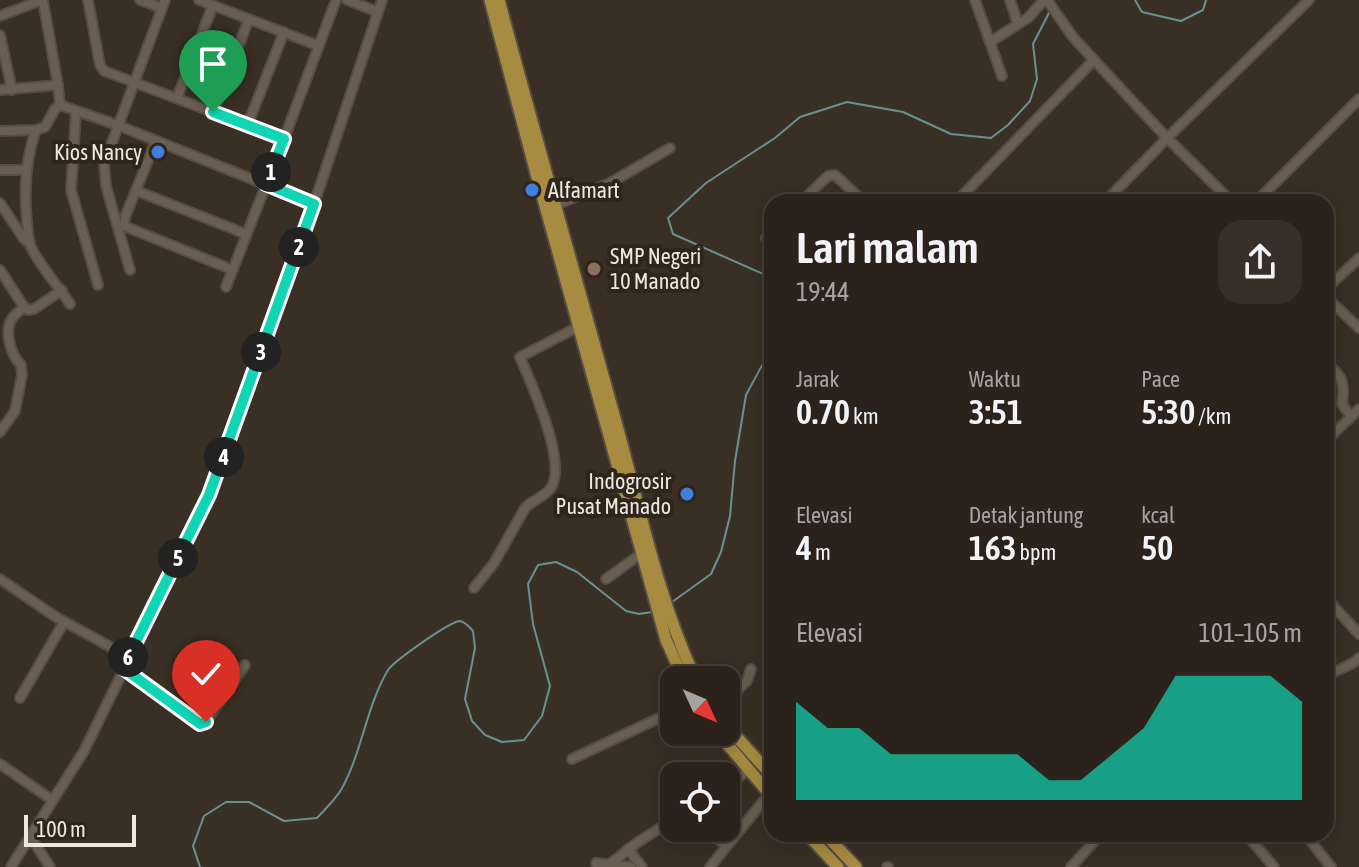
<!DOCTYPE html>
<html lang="id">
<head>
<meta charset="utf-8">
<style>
  body { margin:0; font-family:"Asap Condensed",sans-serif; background:#372f28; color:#f1f3f6; height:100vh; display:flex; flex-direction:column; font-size:30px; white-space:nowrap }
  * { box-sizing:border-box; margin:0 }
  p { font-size:26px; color:#a6a4a3 }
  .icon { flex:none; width:44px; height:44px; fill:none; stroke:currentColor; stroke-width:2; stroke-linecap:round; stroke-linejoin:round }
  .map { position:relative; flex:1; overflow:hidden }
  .panel { position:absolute; left:764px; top:194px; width:570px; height:648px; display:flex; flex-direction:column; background:#2b231b; border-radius:24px; box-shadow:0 4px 20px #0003,0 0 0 2px #47403a }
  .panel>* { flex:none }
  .needle { width:52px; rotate:134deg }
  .fabs { position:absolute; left:660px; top:666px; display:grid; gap:16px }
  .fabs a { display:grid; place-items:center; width:80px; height:80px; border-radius:16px; background:#2b231b; box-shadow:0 4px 20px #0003,0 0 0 2px #47403a; font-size:40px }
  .scale { position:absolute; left:24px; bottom:20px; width:112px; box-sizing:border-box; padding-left:8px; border:4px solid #eee7e0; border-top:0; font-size:22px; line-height:28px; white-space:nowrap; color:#eee7e0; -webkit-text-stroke:6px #2f251a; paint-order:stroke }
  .pin { position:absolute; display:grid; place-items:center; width:68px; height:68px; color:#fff; margin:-82px -34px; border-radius:50% 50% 50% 0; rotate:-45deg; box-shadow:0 0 8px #0007 }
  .pin .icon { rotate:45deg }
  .km { position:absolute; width:40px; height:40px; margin:-20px; border-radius:50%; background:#222; color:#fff; font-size:22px; line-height:40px; text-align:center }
  .round { display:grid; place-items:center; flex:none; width:84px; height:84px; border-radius:24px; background:#372f28 }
  .summary { display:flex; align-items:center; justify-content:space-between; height:136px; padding:0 32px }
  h1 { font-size:44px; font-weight:600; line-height:60px }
  .stats { display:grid; grid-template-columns:repeat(3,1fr); gap:12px; height:136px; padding:8px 32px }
  .stats div { display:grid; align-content:center }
  .stats b { font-size:34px; font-weight:600 }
  .stats small { font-size:22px; font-weight:400 }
  .stats p { font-size:22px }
  .chart { height:224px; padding:16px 32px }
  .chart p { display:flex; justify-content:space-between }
  .chart svg { width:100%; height:144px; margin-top:8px; fill:#10d5b4; opacity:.7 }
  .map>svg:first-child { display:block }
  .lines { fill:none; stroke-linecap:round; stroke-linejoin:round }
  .stream { stroke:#689291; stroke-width:2 }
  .minor-casing { stroke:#564d44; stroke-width:12 }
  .highway-casing { stroke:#564d44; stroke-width:15 }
  .minor { stroke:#6a5e52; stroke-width:8 }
  .highway { stroke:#a78b40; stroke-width:11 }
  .route-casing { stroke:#fff; stroke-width:16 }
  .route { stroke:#10d5b4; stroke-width:10 }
  .shop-dot { fill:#3f7fe0; stroke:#2f251a; stroke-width:3 }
  .education-dot { fill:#8d6e63; stroke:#2f251a; stroke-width:3 }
  .labels { text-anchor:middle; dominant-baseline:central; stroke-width:8; stroke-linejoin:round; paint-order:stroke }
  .poi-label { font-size:22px; fill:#eee7e0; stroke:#2f251a; text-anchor:end }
</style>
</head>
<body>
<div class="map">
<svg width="1359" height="867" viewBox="0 0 1359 867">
  <rect width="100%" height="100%" fill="#392f24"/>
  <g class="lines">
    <g class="stream">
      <path d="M 1135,0 L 1142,12 L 1181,21 L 1203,10 L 1206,0"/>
      <path d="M 772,278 L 673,234 L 668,218 L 706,183 L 775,138 L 800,117 L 847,102 L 903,112 L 951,134 L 991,138 L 1008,125 L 1030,101 L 1037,79 L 1033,44 L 1051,9"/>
      <path d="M 672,602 L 711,574 L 721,552 L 730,516 L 735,461 L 746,395 L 772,347"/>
      <path d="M 200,867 L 193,846 L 204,816 L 226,802 L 249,802 L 284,821 L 317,818 C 325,809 335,800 341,790 C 362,753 366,707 388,670 C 394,661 448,623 459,621 C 465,621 469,627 473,631 L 475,648 L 465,699 L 472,721 L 485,735 L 502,742 L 524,740 L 542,716 L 550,686 L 533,624 L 528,584 L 538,565 L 556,562 L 577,572 L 626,611 L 639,614 L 652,612"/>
    </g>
    <defs>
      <g id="minor">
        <path d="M 88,0 L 100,65 L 104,71 L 284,139 L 226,287"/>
        <path d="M 140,0 L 162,8"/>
        <path d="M 199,0 L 319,46"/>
        <path d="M 347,0 L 378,12"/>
        <path d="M 975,0 L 1002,76"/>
        <path d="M 1010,0 L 1018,24"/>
        <path d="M 1047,0 L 1073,37 L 1094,60"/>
        <path d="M 43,1 L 58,85 L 60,105 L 117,125 L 314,204"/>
        <path d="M 0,16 L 42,0"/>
        <path d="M 0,35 L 12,90"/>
        <path d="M 990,42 L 1028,18 L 1044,0"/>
        <path d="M 0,90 L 58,85"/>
        <path d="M 177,98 L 213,5"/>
        <path d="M 60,105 L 55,109 L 45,127 L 36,130 C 25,160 24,190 27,223 C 28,231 28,239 31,247 C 41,268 58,285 70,304"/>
        <path d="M 76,112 L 71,190 L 98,285"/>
        <path d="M 213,112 L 249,19"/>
        <path d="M 247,126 L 284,32"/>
        <path d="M 0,131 L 36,130"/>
        <path d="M 284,139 L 336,0"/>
        <path d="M 156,141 L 125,217 L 124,226 L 233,270"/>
        <path d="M 0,170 L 26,170"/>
        <path d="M 137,191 L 246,234"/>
        <path d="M 801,202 L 828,176 L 835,175 L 864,202"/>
        <path d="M 956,202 L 1094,60 L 1167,138 L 1232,202"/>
        <path d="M 1105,202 L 1167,138 L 1309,0"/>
        <path d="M 1256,202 L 1359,99"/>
        <path d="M 0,203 L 24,239 L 29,243"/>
        <path d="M 556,205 L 610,183 L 670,148"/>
        <path d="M 766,238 L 772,232"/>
        <path d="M 0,270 L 24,307 L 28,310 L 34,309 L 62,290"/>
        <path d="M 130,270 L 106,186 L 104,164 L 165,0"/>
        <path d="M 1326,289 L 1359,258"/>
        <path d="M 1326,297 L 1359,328"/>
        <path d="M 1326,362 C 1343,377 1345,382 1342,404 L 1351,417"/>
        <path d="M 0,432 L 15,411 L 22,375 L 21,365 C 12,356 5,336 10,322 C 13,315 19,312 24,307"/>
        <path d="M 1326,441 L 1359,409"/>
        <path d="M 0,579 L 56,617 L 129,657"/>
        <path d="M 606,579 L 642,553"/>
        <path d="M 474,588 L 494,563 L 525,508 C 532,500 544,497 550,489 C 569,465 531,383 520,357 L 578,327"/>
        <path d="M 1326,598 L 1359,634"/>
        <path d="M 123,668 L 200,724 L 206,722 L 245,665"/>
        <path d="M 1326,676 L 1353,663 L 1359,658"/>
        <path d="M 20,698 L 64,622"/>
        <path d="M 726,701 L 747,681 L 751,669"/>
        <path d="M 572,759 L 674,711"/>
        <path d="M 0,764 L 52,800"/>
        <path d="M 726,787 L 748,770"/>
        <path d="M 702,828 L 727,846"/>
        <path d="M 1248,834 L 1252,841 L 1274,867"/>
        <path d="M 1305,834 L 1331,867"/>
        <path d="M 30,836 L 50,867"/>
        <path d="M 628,849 L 642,867"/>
        <path d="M 596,863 L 631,867"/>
        <path d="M 610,864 L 638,842 L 674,819"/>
        <path d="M 11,867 L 84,751 L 209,495 L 314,204 L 382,0"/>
        <path d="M 710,867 L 769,794"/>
        <path d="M 887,867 L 888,867"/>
        <path d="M 1071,867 L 1101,834"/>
      </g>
      <g id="highway">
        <path d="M 490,0 L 537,177 L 666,640 L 684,680"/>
        <path d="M 499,0 C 537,143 578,284 617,426 C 641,512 658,599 696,680"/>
        <path d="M 726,725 L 772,776"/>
        <path d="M 717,732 L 772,797"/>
        <path d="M 807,834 L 838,867"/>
        <path d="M 825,834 L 856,867"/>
      </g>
    </defs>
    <use href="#minor" class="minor-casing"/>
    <use href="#highway" class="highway-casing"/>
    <use href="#minor" class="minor"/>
    <use href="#highway" class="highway"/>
  </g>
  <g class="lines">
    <defs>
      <path id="route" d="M 206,722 L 200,724 L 123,668 L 209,495 L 314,204 L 266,184 L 284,139 L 213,112"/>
    </defs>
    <use href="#route" class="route-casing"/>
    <use href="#route" class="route"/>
  </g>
  <g class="shop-dot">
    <circle cx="158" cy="152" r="8"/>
    <circle cx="532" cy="190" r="8"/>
    <circle cx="687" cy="494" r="8"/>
  </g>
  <circle class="education-dot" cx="594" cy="269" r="8"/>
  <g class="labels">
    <g class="poi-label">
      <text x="142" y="152">Kios Nancy</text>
      <text x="548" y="190" text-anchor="start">Alfamart</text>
      <text x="610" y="256" text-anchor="start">SMP Negeri<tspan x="610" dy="25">10 Manado</tspan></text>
      <text x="671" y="481">Indogrosir<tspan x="671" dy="25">Pusat Manado</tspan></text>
    </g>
  </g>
</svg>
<div class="fabs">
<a><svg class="needle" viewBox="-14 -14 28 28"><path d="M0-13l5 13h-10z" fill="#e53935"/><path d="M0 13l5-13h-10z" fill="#a6a4a3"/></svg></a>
<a><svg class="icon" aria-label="locate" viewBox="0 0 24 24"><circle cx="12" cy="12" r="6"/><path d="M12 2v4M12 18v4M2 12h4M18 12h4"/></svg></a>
</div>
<div class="scale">100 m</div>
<div class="pin" style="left:213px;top:112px;background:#1e9e55"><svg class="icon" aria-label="arrive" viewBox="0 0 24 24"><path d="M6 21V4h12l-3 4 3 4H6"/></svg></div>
<div class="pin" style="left:206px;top:722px;background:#d93025"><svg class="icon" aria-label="check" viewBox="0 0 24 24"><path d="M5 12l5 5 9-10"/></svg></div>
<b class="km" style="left:271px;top:172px">1</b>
<b class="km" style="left:299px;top:247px">2</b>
<b class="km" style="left:261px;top:352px">3</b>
<b class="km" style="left:224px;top:457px">4</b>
<b class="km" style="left:178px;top:558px">5</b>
<b class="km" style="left:128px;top:657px">6</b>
<section class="panel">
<div class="summary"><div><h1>Lari malam</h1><p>19:44</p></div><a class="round"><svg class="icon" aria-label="share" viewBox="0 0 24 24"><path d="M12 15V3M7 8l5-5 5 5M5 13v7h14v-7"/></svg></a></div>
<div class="stats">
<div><p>Jarak</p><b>0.70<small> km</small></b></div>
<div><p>Waktu</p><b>3:51</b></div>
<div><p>Pace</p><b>5:30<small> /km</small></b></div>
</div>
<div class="stats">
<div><p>Elevasi</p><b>4<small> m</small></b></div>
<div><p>Detak jantung</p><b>163<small> bpm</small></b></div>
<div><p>kcal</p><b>50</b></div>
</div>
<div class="chart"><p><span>Elevasi</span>101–105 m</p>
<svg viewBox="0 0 160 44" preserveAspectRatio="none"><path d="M0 44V14L10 22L20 22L30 30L40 30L50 30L60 30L70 30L80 38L90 38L100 30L110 22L120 6L130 6L140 6L150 6L160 14V44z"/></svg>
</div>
</section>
</div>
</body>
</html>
